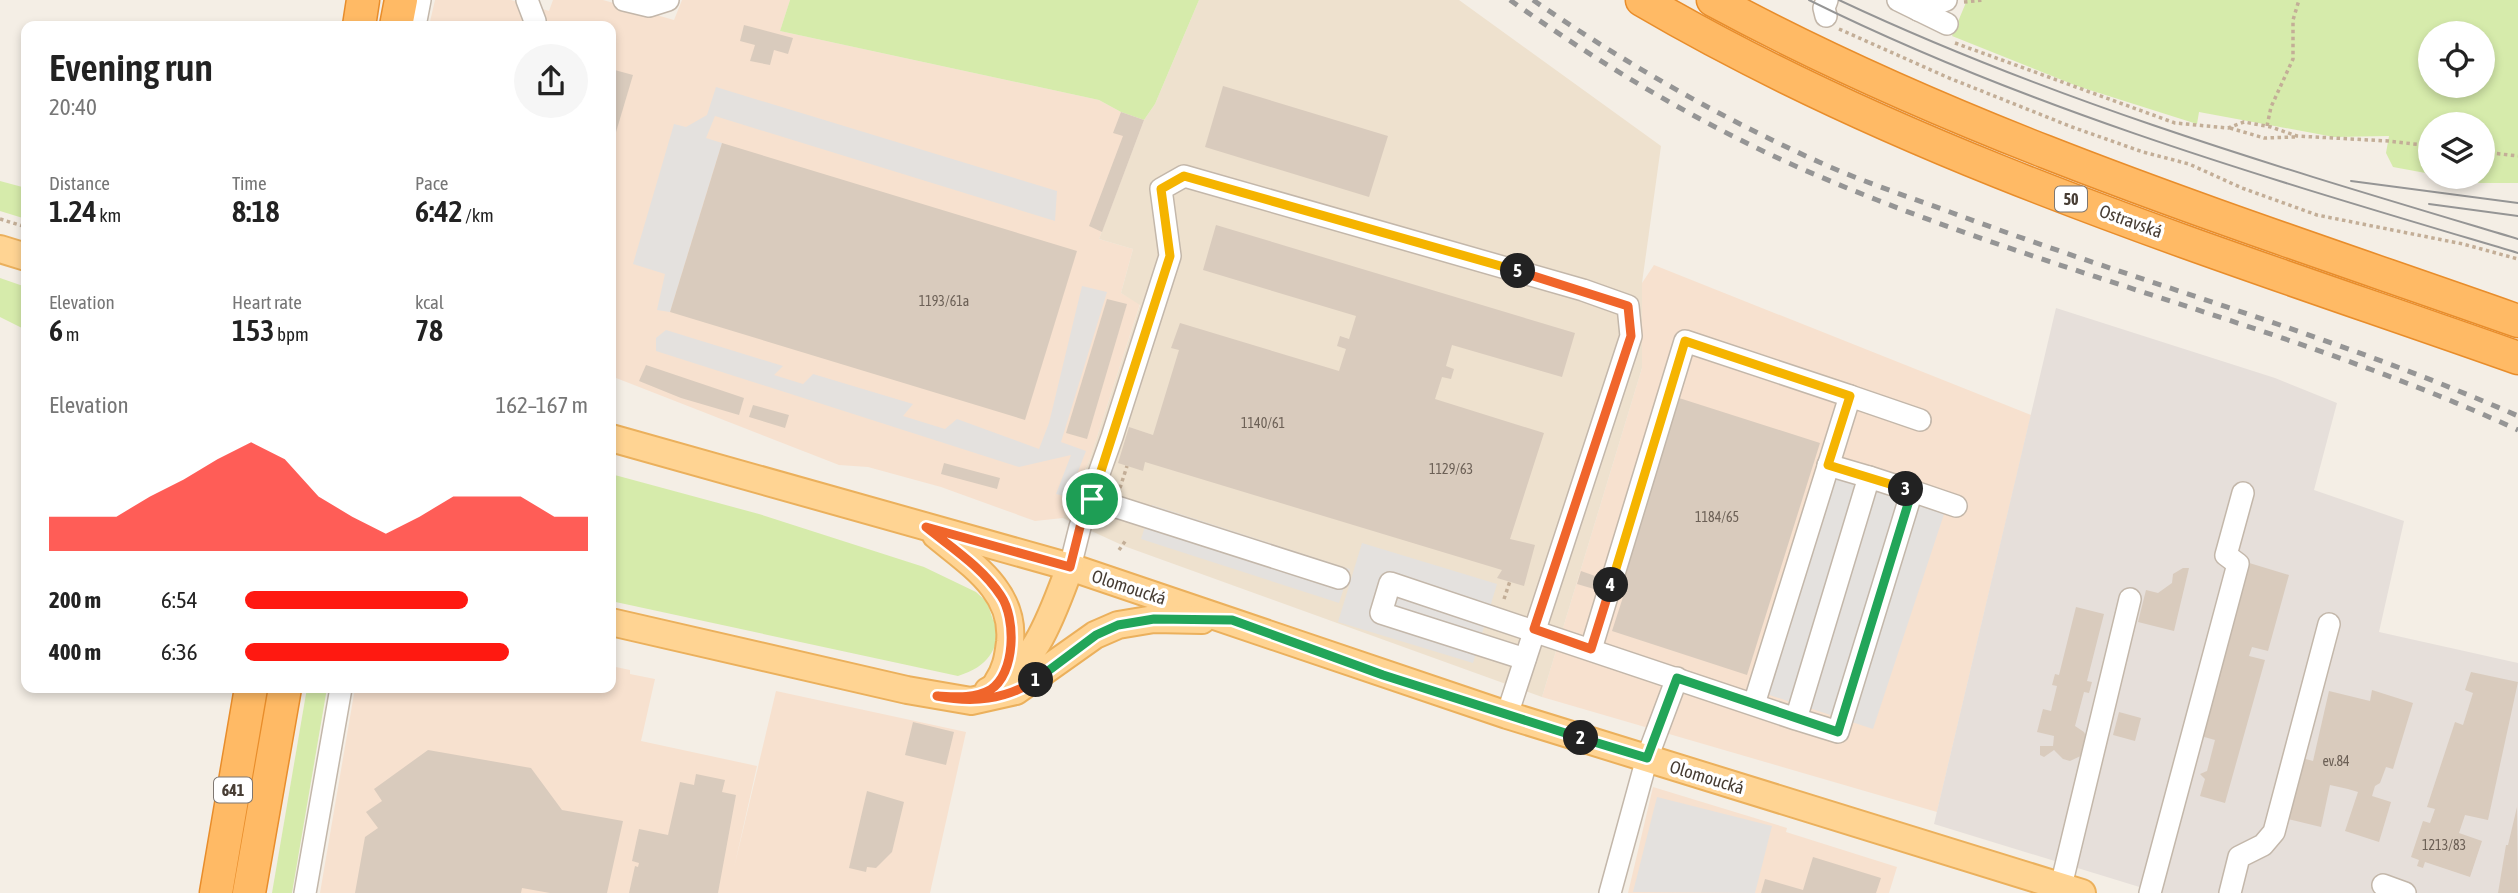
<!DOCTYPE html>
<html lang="en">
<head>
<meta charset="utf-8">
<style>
  body { margin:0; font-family:"Asap Condensed",sans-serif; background:#f6f6f6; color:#222; height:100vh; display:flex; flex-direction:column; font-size:26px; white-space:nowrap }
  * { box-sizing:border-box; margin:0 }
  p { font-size:23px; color:#767676 }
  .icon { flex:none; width:38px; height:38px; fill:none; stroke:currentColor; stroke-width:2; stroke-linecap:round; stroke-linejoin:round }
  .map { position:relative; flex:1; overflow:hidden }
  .details { position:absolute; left:21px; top:21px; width:595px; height:672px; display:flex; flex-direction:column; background:#fff; border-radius:14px; box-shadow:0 4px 10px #0003 }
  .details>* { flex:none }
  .fabs { position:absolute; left:2418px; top:21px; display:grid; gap:14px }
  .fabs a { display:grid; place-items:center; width:77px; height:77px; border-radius:50%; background:#fff; box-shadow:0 4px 10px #0003; font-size:35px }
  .pin { position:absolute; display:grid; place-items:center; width:60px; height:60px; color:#fff; margin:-30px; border:4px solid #fff; border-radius:50%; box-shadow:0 2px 7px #0007 }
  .km { position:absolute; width:35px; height:35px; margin:-18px; border-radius:50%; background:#222; color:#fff; font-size:19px; line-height:35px; text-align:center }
  .round { display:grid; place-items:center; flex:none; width:74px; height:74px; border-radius:37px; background:#f6f6f6 }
  .head { display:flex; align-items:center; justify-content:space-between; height:119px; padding:0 28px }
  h1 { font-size:38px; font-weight:600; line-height:52px }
  .metrics { display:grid; grid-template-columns:repeat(3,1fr); gap:10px; height:119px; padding:7px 28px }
  .metrics div { display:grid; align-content:center }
  .metrics b { font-size:30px; font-weight:600 }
  .metrics small { font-size:19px; font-weight:400 }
  .metrics p { font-size:19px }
  .chart { height:196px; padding:14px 28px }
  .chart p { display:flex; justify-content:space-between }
  .chart svg { width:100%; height:126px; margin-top:7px; fill:#ff1911; opacity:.7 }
  ul { padding:0 28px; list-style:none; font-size:23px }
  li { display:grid; grid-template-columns:112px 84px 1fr; align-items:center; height:52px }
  li i { height:18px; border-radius:9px; background:#ff1911 }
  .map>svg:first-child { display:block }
  .commercial { fill:#f7e1cf }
  .industrial { fill:#e6dfda }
  .education { fill:#eee1ce }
  .green { fill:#d6ebab; fill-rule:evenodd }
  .parking { fill:#e4e1de }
  .building { fill:#d9cbbd }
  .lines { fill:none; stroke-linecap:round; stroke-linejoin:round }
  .minor-casing { stroke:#c3b7aa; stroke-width:24 }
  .major-casing { stroke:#ebb05c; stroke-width:30 }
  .highway-casing { stroke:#e88d2b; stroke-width:35 }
  .path { stroke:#c3ae97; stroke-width:3.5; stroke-dasharray:3.5 3.5; stroke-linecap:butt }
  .minor { stroke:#fff; stroke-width:21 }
  .major { stroke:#ffd493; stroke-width:26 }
  .highway { stroke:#ffba65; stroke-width:32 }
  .tram { stroke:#959595; stroke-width:2 }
  .rail { stroke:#959595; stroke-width:5; stroke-dasharray:9 9; stroke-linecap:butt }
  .split-1-casing { stroke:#fff; stroke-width:14 }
  .split-2-casing { stroke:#fff; stroke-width:14 }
  .split-3-casing { stroke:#fff; stroke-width:14 }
  .split-4-casing { stroke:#fff; stroke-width:14 }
  .split-5-casing { stroke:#fff; stroke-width:14 }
  .split-6-casing { stroke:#fff; stroke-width:14 }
  .split-1 { stroke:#f0652b; stroke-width:9 }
  .split-2 { stroke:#22a559; stroke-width:9 }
  .split-3 { stroke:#22a559; stroke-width:9 }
  .split-4 { stroke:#f5b400; stroke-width:9 }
  .split-5 { stroke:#f0652b; stroke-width:9 }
  .split-6 { stroke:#f5b400; stroke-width:9 }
  .labels { text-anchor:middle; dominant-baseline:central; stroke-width:7; stroke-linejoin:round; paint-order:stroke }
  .number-label { font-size:14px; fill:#6c6056 }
  .shield { fill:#fff; stroke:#7e7771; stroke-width:2 }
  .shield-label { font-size:16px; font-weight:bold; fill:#473d34 }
  .street-label { font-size:18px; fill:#473d34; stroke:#fff }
</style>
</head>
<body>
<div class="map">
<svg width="2518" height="893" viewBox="0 0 2518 893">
  <rect width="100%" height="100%" fill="#f4eee5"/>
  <g class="commercial">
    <path d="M 435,0 L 511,0 L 549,11 L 553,0 L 603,0 L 674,20 L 682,0 L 790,0 L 780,31 L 1099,100 L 1121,112 L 1144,120 L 1099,239 L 1133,249 L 1121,293 L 1140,304 L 1090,459 L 1063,518 L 1035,521 L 941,487 L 868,467 L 839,465 L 611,376 L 611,26 L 429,26 Z"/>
    <path d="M 1654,265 L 2031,415 L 1937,812 L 1542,697 L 1642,368 L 1642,283 Z"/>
    <path d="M 611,666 L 630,670 L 630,674 L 655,679 L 641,741 L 757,766 L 734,868 L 776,691 L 966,732 L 930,893 L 320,893 L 355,688 L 611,688 Z"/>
    <path d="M 1653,787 L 1787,828 L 1786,832 L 1897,867 L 1889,893 L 1628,893 Z"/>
  </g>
  <path class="industrial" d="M 2056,308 L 2275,378 L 2337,403 L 2314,490 L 2404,521 L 2379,632 L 2518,663 L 2518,893 L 2159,893 L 1934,824 Z"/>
  <path class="education" d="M 1199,0 L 1459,0 L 1661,146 L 1642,283 L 1642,368 L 1542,697 L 1124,546 L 1063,518 L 1090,459 L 1140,305 L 1121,293 L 1133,249 L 1099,239 L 1144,120 L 1155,104 Z"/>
  <g class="green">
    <path d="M 790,0 L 1199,0 L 1155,104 L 1144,120 L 1121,112 L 1099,100 L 780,31 Z"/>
    <path d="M 1967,0 L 2518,0 L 2518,183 L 2480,183 L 2448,177 L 2483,177 L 2483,124 L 2431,124 L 2431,174 L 2393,167 L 2386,153 L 2389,136 L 2334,137 L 2199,112 L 2197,124 L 2077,86 L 1952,36 ZM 2431,33 L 2483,33 L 2483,86 L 2431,86 Z"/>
    <path d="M 0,181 L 26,188 L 26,219 L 0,211 Z"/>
    <path d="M 0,278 L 26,287 L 26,330 L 0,317 Z"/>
    <path d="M 611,474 L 759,514 L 924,567 L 976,592 L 987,602 L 993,620 L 1001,619 C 997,651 989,666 958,676 L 611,601 Z"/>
    <path d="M 307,688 L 327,688 L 292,893 L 272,893 Z"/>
  </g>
  <g class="parking">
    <path d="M 716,87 L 1057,191 L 1055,221 L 715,116 L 706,138 L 722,143 L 670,312 L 657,310 L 665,274 L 633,264 L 674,124 L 686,127 L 707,115 Z"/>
    <path d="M 1082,286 L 1107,292 L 1061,442 L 1086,451 L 1068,497 L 1056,494 L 1071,455 L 1019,467 L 656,351 L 656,338 L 666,330 L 783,366 L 774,375 L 803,384 L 813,374 L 913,404 L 903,416 L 945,429 L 957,419 L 1039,449 L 1049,423 Z"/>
    <path d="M 1824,455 L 1950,496 L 1873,729 L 1748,688 Z"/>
    <path d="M 1152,505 L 1350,569 L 1339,603 L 1141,539 Z"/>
    <path d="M 1362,543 L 1497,584 L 1473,663 L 1338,622 Z"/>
    <path d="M 1657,797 L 1772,826 L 1755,893 L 1633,892 Z"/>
  </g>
  <g class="building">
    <path d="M 744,25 L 793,38 L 788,54 L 774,50 L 770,65 L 750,61 L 755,45 L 740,41 Z"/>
    <path d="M 611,69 L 633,75 L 611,149 Z"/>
    <path d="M 1223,86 L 1388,136 L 1369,197 L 1205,147 Z"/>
    <path d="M 1121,112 L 1144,120 L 1102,232 L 1089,226 L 1123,136 L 1113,133 Z"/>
    <path d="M 722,143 L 1077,251 L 1025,420 L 670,312 Z"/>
    <path d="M 1216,225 L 1575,333 L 1562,377 L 1452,345 L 1446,366 L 1454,369 L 1451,379 L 1442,377 L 1435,399 L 1544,433 L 1510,539 L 1535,545 L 1524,586 L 1497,578 L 1502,570 L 1145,462 L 1143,471 L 1118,463 L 1129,427 L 1153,435 L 1179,350 L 1171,348 L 1180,323 L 1339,371 L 1346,349 L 1337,346 L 1340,336 L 1349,339 L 1356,316 L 1203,270 Z"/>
    <path d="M 1107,299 L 1127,304 L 1087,439 L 1066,433 Z"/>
    <path d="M 646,365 L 744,398 L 739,415 L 681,398 L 639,381 Z"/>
    <path d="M 1679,398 L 1820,443 L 1747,675 L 1612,631 L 1623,597 L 1617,595 Z"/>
    <path d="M 753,405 L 789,415 L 785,428 L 749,417 Z"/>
    <path d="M 944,463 L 1000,478 L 997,489 L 941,474 Z"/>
    <path d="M 2246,562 L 2289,575 L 2268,651 L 2252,647 L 2249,656 L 2265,660 L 2225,803 L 2200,796 L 2205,779 L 2200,774 L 2207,771 L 2215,740 L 2197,735 Z"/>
    <path d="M 2183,568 L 2189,568 L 2174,631 L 2138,622 L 2146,590 L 2158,593 L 2172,583 L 2173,574 Z"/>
    <path d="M 1581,571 L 1598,577 L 1594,589 L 1577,584 Z"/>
    <path d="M 2076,607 L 2104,614 L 2087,681 L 2092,682 L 2089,693 L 2084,692 L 2075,726 L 2084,732 L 2088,740 L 2085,754 L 2070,761 L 2063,759 L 2054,750 L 2044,757 L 2040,755 L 2040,746 L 2053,746 L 2054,736 L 2037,732 L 2043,709 L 2051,711 L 2057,686 L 2052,685 L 2055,674 L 2059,675 Z"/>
    <path d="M 2471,672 L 2518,682 L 2488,820 L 2465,815 L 2459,833 L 2482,841 L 2470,877 L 2425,862 L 2423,868 L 2417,866 L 2419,860 L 2411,857 L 2423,821 L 2430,823 L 2435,809 L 2427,807 L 2455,722 L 2463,725 L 2473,693 L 2465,690 Z"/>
    <path d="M 2372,690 L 2413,703 L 2393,769 L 2386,767 L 2380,783 L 2375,786 L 2372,796 L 2391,802 L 2379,842 L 2345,831 L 2358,792 L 2348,789 L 2330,785 L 2321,827 L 2288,819 L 2302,758 L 2313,761 L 2329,691 L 2370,701 Z"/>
    <path d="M 2119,712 L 2141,718 L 2135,741 L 2113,735 Z"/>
    <path d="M 913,722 L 954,732 L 946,765 L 905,755 Z"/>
    <path d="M 428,750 L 531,768 L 562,810 L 623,821 L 607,893 L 550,893 L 522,888 L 521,893 L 355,893 L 365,837 L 378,828 L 366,812 L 382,801 L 374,789 Z"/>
    <path d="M 696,774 L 725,780 L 722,792 L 736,795 L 718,893 L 629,893 L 635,866 L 638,867 L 639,863 L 632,861 L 639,829 L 668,835 L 680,782 L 694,785 Z"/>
    <path d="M 867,791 L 904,802 L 892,852 L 876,868 L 867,867 L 866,872 L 849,868 Z"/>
    <path d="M 2517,807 L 2518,893 L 2498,893 L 2506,845 L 2508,845 Z"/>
    <path d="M 1813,857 L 1881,878 L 1876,893 L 1761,893 L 1765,879 L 1803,890 Z"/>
  </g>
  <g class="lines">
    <defs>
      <g id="minor">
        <path d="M 527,0 L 535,21"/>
        <path d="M 624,0 L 649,6 L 668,0"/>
        <path d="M 1898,0 L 1947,24"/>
        <path d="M 1918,10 L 1946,0"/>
        <path d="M 1826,16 L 1824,8 L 1827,0"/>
        <path d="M 415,26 L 420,0"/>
        <path d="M 1850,396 L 1920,420"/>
        <path d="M 1828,465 L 1869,477"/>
        <path d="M 1912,491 L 1956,506"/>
        <path d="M 1092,499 L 1339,578"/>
        <path d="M 1070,567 L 1080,527 L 1112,437 L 1170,256 L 1161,189 L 1184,176 L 1583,290 L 1628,306 L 1631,336 L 1507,715"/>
        <path d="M 1591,649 L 1685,341 L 1850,396 L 1754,704"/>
        <path d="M 1525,659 L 1381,613 L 1390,583 L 1796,719 L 1869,477 L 1912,491 L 1838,732 L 1796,719"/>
        <path d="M 2383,885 L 2405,893"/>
        <path d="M 2061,886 L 2130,599"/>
        <path d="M 305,893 L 341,688"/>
        <path d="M 1610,893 L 1647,758 L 1677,678"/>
        <path d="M 2150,893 L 2238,564 L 2226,555 L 2243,493"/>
        <path d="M 2230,893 L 2239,857 L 2263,845 L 2274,832 L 2329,624"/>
      </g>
      <g id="major">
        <path d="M 0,249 L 26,257"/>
        <path d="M 611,438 L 1070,567 L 1507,715 L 2082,893"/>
        <path d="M 936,535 C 971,564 1015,591 1010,642 C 1008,658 1006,670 997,683"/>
        <path d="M 611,622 L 907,690 L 971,701 L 1016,691 L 1095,635 L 1118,625 L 1154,619 L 1202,620"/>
        <path d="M 988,691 C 1035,669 1053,612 1070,567"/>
      </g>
      <g id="highway">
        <path d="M 1642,0 C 1915,160 2221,253 2518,358"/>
        <path d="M 1713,0 C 1968,138 2246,225 2518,321"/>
        <path d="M 359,26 L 363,0"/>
        <path d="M 396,26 L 401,0"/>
        <path d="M 216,893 L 251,688"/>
        <path d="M 249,893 L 285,688"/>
      </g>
    </defs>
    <use href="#minor" class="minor-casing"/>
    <use href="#major" class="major-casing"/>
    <use href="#highway" class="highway-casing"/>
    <g class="path">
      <path d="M 1964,2 L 1984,0"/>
      <path d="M 1839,29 L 1949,78 L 2072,127 L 2143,152 L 2189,164 L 2242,188 L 2317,215 L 2463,244 L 2518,259"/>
      <path d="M 1955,43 L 2175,123 L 2228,128 L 2244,122 L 2271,127 L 2297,136 L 2388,141 L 2431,146"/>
      <path d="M 2267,126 L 2271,107 L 2293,59 L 2293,20 L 2299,0"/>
      <path d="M 2230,128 L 2264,138 L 2295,137"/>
      <path d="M 2483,152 L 2518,156"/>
      <path d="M 0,219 L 26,227"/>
      <path d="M 1120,488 L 1127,466"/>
      <path d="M 1119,550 L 1126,540"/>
      <path d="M 1504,599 L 1510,581"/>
    </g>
    <use href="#minor" class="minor"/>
    <use href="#major" class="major"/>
    <use href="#highway" class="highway"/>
    <g class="tram">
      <path d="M 1809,0 C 2035,112 2277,181 2518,253"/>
      <path d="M 1839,0 C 2060,104 2285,169 2518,239"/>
      <path d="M 2351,181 L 2518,203"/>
      <path d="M 2429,204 L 2518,216"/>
    </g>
    <g class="rail">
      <path d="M 1510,0 C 1606,68 1708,129 1816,175 C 2045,273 2292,326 2518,430"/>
      <path d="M 1533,0 C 1623,62 1719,117 1819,162 C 1861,181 1906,196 1950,212 C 2138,282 2334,335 2518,416"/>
    </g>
  </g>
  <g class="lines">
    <defs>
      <path id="split-1" d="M 1036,680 C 1005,700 973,703 937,696 C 955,697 974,699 990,690 C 1016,674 1016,618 1001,596 C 983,568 952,548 926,527 L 1070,567 L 1080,527 L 1092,499"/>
      <path id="split-2" d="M 1036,680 L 1096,635 L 1118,625 L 1154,619 L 1232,620 L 1383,675 L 1581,738"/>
      <path id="split-3" d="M 1581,738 L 1647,758 L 1677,678 L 1838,732 L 1912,491 L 1906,489"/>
      <path id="split-4" d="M 1611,585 L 1685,341 L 1850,396 L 1828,465 L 1906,489"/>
      <path id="split-5" d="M 1518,271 L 1628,306 L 1631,336 L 1534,629 L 1591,649 L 1611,585"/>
      <path id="split-6" d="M 1092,499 L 1170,256 L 1161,189 L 1184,176 L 1518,271"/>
    </defs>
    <use href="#split-1" class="split-1-casing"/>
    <use href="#split-2" class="split-2-casing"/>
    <use href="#split-3" class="split-3-casing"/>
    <use href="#split-4" class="split-4-casing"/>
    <use href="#split-5" class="split-5-casing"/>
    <use href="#split-6" class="split-6-casing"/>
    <use href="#split-1" class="split-1"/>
    <use href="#split-2" class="split-2"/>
    <use href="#split-3" class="split-3"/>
    <use href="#split-4" class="split-4"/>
    <use href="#split-5" class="split-5"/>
    <use href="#split-6" class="split-6"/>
  </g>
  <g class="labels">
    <g class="number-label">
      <text x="944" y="301">1193/61a</text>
      <text x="1263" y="423">1140/61</text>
      <text x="1451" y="469">1129/63</text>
      <text x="1717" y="517">1184/65</text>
      <text x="2336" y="761">ev.84</text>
      <text x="2444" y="845">1213/83</text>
    </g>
    <g class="shield">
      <rect x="2055" y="186.5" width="32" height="25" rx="5"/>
      <rect x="214" y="777.5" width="38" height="25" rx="5"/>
    </g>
    <g class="shield-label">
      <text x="2071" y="199">50</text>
      <text x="233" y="790">641</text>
    </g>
    <g class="street-label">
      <text transform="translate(2131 221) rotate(20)">Ostravská</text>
      <text transform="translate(1129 587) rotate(18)">Olomoucká</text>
      <text transform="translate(1707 777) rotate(17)">Olomoucká</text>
    </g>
  </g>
</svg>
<div class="fabs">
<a><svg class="icon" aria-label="locate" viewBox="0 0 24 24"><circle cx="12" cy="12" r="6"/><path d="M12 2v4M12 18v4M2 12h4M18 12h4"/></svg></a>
<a><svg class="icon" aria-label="layers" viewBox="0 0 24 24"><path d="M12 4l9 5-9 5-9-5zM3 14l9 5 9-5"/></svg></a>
</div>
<div class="pin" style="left:1092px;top:499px;background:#1e9e55"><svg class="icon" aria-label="arrive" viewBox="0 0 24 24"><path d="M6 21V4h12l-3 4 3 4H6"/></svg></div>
<b class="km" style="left:1036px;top:680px">1</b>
<b class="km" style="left:1581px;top:738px">2</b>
<b class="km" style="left:1906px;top:489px">3</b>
<b class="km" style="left:1611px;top:585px">4</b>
<b class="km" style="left:1518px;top:271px">5</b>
<section class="details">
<div class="head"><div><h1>Evening run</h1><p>20:40</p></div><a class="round"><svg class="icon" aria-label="share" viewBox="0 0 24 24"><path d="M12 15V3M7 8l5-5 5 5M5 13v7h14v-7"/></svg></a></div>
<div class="metrics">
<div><p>Distance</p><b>1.24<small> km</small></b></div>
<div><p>Time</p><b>8:18</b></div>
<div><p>Pace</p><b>6:42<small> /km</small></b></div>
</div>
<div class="metrics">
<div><p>Elevation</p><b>6<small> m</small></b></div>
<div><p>Heart rate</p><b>153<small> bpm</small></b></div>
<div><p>kcal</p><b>78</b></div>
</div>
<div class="chart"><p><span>Elevation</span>162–167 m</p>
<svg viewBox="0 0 160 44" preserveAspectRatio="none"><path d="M0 44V32L10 32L20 32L30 25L40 19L50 12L60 6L70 12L80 25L90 32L100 38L110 32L120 25L130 25L140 25L150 32L160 32V44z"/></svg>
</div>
<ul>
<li><b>200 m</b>6:54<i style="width:65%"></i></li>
<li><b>400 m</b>6:36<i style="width:77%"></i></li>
</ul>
</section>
</div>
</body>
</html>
